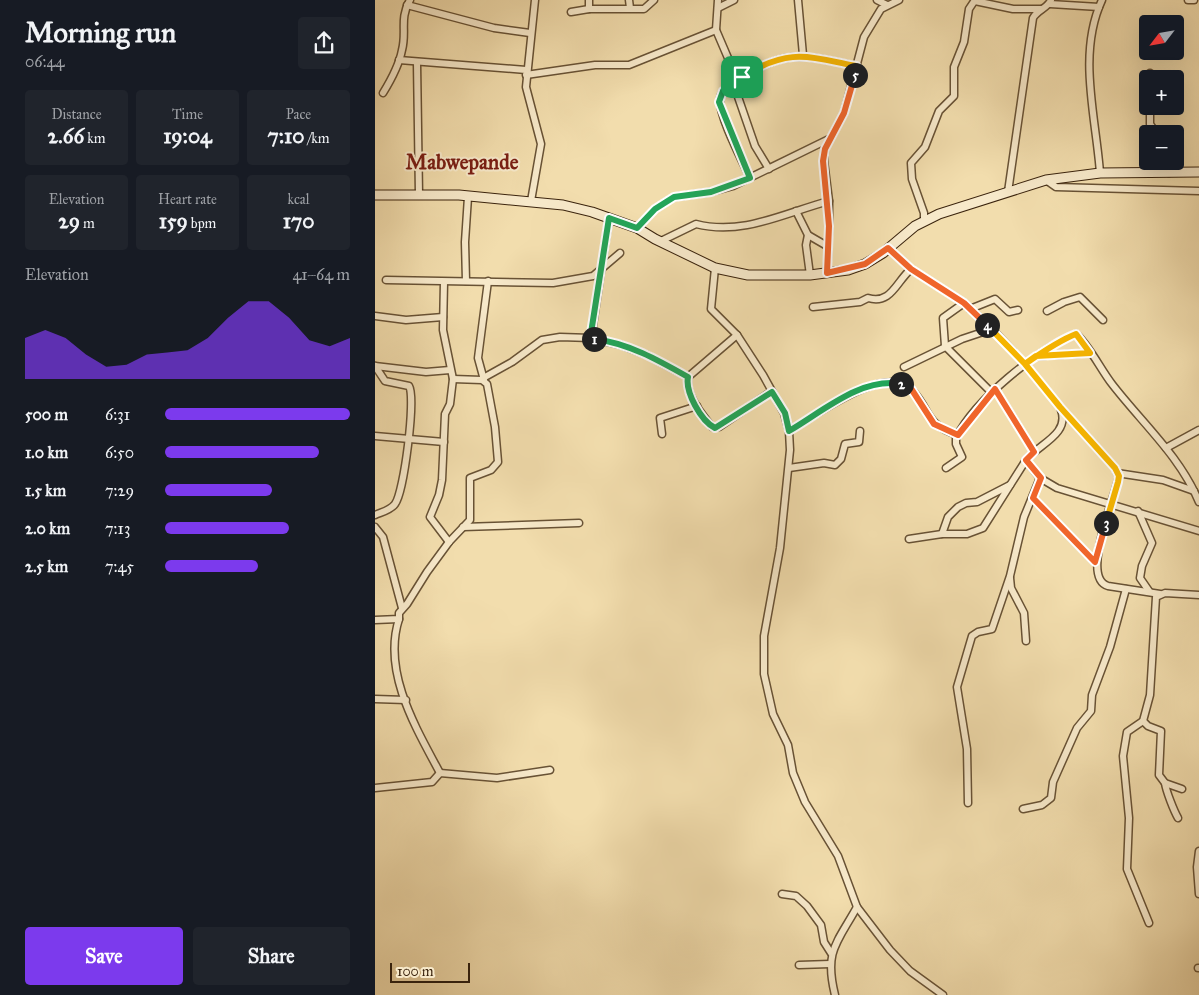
<!DOCTYPE html>
<html lang="en">
<head>
<meta charset="utf-8">
<style>
  body { margin:0; font-family:"IM FELL Great Primer",serif; background:#20242c; color:#f1f3f6; height:100vh; display:flex; flex-direction:column; font-size:19px; white-space:nowrap }
  * { box-sizing:border-box; margin:0 }
  p { font-size:16px; color:#9ea1a6 }
  .icon { flex:none; width:28px; height:28px; fill:none; stroke:currentColor; stroke-width:2; stroke-linecap:round; stroke-linejoin:round }
  .map { position:relative; flex:1; overflow:hidden }
  .drawer { display:flex; flex-direction:column; background:#171b24; width:375px }
  .drawer>* { flex:none }
  .needle { width:32px; rotate:239deg }
  .buttons { position:absolute; left:764px; top:15px; display:grid; gap:10px }
  .buttons a { display:grid; place-items:center; width:45px; height:45px; border-radius:5px; background:#171b24; box-shadow:0 5px 20px #0002; font-size:25px }
  .scale { position:absolute; left:15px; bottom:12px; width:80px; box-sizing:border-box; padding-left:5px; border:2px solid #3a230d; border-top:0; font-size:14px; line-height:18px; white-space:nowrap; color:#3a230d; -webkit-text-stroke:4px #f7e9ca; paint-order:stroke }
  .pin { position:absolute; display:grid; place-items:center; width:42px; height:42px; color:#fff; margin:-21px; border-radius:10px; box-shadow:0 2px 8px #0006 }
  .km { position:absolute; width:25px; height:25px; margin:-12px; border-radius:50%; background:#222; color:#fff; font-size:14px; line-height:25px; text-align:center }
  .round { display:grid; place-items:center; flex:none; width:52px; height:52px; border-radius:5px; background:#20242c }
  .overview { display:flex; align-items:center; justify-content:space-between; height:85px; padding:0 25px }
  h1 { font-size:28px; font-weight:800; line-height:38px }
  .metrics { display:grid; grid-template-columns:repeat(3,1fr); gap:8px; height:85px; padding:5px 25px }
  .metrics div { display:grid; align-content:center; border-radius:5px; background:#20242c; text-align:center }
  .metrics b { font-size:21px; font-weight:800 }
  .metrics small { font-size:14px; font-weight:400 }
  .metrics p { font-size:14px }
  .chart { height:140px; padding:10px 25px }
  .chart p { display:flex; justify-content:space-between }
  .chart svg { width:100%; height:90px; margin-top:5px; fill:#7c3aed; opacity:.7 }
  .button { display:flex; gap:10px; margin-top:auto; padding:10px 25px }
  .button a { flex:1; height:58px; border-radius:5px; background:#7c3aed; color:#fff; font-size:20px; font-weight:800; line-height:58px; text-align:center }
  .button a+a { background:#20242c; color:#f1f3f6 }
  ul { padding:0 25px; list-style:none; font-size:16px }
  li { display:grid; grid-template-columns:80px 60px 1fr; align-items:center; height:38px }
  li i { height:12px; border-radius:6px; background:#7c3aed }
  main { display:flex; flex:1; min-height:0 }
  .map>svg:first-child { display:block }
  .lines { fill:none; stroke-linecap:round; stroke-linejoin:round }
  .street-casing { stroke:#685235; stroke-width:9 }
  .secondary-casing { stroke:#3a230d; stroke-width:11 }
  .street { stroke:#f7e9ca; stroke-width:6 }
  .secondary { stroke:#f7e9ca; stroke-width:9 }
  .split-1-casing { stroke:#fff; stroke-width:10 }
  .split-2-casing { stroke:#fff; stroke-width:10 }
  .split-3-casing { stroke:#fff; stroke-width:10 }
  .split-4-casing { stroke:#fff; stroke-width:10 }
  .split-5-casing { stroke:#fff; stroke-width:10 }
  .split-6-casing { stroke:#fff; stroke-width:10 }
  .split-1 { stroke:#22a559; stroke-width:6 }
  .split-2 { stroke:#22a559; stroke-width:6 }
  .split-3 { stroke:#f0652b; stroke-width:6 }
  .split-4 { stroke:#f5b400; stroke-width:6 }
  .split-5 { stroke:#f0652b; stroke-width:6 }
  .split-6 { stroke:#f5b400; stroke-width:6 }
  .labels { text-anchor:middle; dominant-baseline:central; stroke-width:4; stroke-linejoin:round; paint-order:stroke }
  .quarter-label { font-size:21px; font-weight:bold; fill:#7a1f14; stroke:#f7e9ca }
</style>
</head>
<body>
<main>
<section class="drawer">
<div class="overview"><div><h1>Morning run</h1><p>06:44</p></div><a class="round"><svg class="icon" aria-label="share" viewBox="0 0 24 24"><path d="M12 15V3M7 8l5-5 5 5M5 13v7h14v-7"/></svg></a></div>
<div class="metrics">
<div><p>Distance</p><b>2.66<small> km</small></b></div>
<div><p>Time</p><b>19:04</b></div>
<div><p>Pace</p><b>7:10<small> /km</small></b></div>
</div>
<div class="metrics">
<div><p>Elevation</p><b>29<small> m</small></b></div>
<div><p>Heart rate</p><b>159<small> bpm</small></b></div>
<div><p>kcal</p><b>170</b></div>
</div>
<div class="chart"><p><span>Elevation</span>41–64 m</p>
<svg viewBox="0 0 160 44" preserveAspectRatio="none"><path d="M0 44V24L10 20L20 24L30 32L40 38L50 37L60 32L70 31L80 30L90 24L100 14L110 6L120 6L130 14L140 25L150 28L160 24V44z"/></svg>
</div>
<ul>
<li><b>500 m</b>6:31<i style="width:100%"></i></li>
<li><b>1.0 km</b>6:50<i style="width:83%"></i></li>
<li><b>1.5 km</b>7:29<i style="width:58%"></i></li>
<li><b>2.0 km</b>7:13<i style="width:67%"></i></li>
<li><b>2.5 km</b>7:45<i style="width:50%"></i></li>
</ul>
<div class="button"><a>Save</a><a>Share</a></div>
</section>
<div class="map">
<svg width="824" height="995" viewBox="0 0 824 995">
  <rect width="100%" height="100%" fill="#f2ddad"/>
  <filter id="stains"><feTurbulence type="fractalNoise" baseFrequency=".004" numOctaves="4"/><feColorMatrix values="0 0 0 0 .2 0 0 0 0 .09 0 0 0 0 .02 0 0 0 .5 -.17"/></filter>
  <radialGradient id="worn" r=".72"><stop offset=".6" stop-color="#630" stop-opacity="0"/><stop offset="1" stop-color="#630" stop-opacity=".3"/></radialGradient>
  <g class="lines">
    <defs>
      <g id="street">
        <path d="M 214,0 L 214,9"/>
        <path d="M 254,0 L 255,8"/>
        <path d="M 343,0 L 341,30 L 356,65 L 354,86 L 361,91 L 380,146 L 394,169"/>
        <path d="M 423,0 L 428,55"/>
        <path d="M 502,0 L 512,5"/>
        <path d="M 813,0 L 819,0"/>
        <path d="M 600,1 L 638,9 L 666,9"/>
        <path d="M 675,4 L 724,7"/>
        <path d="M 32,5 L 119,28 L 155,33"/>
        <path d="M 343,8 L 359,0"/>
        <path d="M 196,12 L 214,9 L 269,9 L 279,0"/>
        <path d="M 24,60 L 151,70"/>
        <path d="M 42,63 L 44,195"/>
        <path d="M 151,75 L 220,65 L 254,65 L 341,30"/>
        <path d="M 775,79 L 775,73"/>
        <path d="M 8,93 C 16,80 24,66 27,50 C 32,31 24,19 35,0"/>
        <path d="M 775,106 L 775,124 L 782,134"/>
        <path d="M 793,161 L 794,173"/>
        <path d="M 725,173 C 721,117 702,54 727,0"/>
        <path d="M 375,178 C 367,160 344,117 345,100 C 345,90 355,86 362,81 C 410,48 428,55 481,66"/>
        <path d="M 671,180 L 681,187 L 824,191"/>
        <path d="M 633,192 L 658,18 C 662,10 673,8 676,0"/>
        <path d="M 156,201 L 166,144 L 151,87 L 160,0"/>
        <path d="M 421,211 L 433,235 L 431,245 L 435,275"/>
        <path d="M 549,221 L 549,213 L 537,179 L 536,163 L 550,147 L 564,111 L 579,96 L 579,67 L 589,42 L 594,9 L 600,0"/>
        <path d="M 262,228 L 280,209 L 299,197 L 336,192 L 358,186 L 454,139"/>
        <path d="M 433,235 L 452,246"/>
        <path d="M 286,241 L 321,224 C 368,236 409,213 454,201"/>
        <path d="M 513,248 L 536,269 L 589,303 L 617,329 L 650,364 L 685,407 L 740,468 L 744,476 C 740,497 705,578 733,586 L 785,594"/>
        <path d="M 340,268 L 336,309 L 362,335 L 388,375 L 409,413 L 414,431 L 415,450 L 405,548 L 389,636 L 389,674 L 398,714 L 413,745 L 418,773 L 430,802 L 463,856 L 482,907 L 515,950 L 535,971 L 568,995"/>
        <path d="M 452,273 L 454,226 L 454,201 L 449,161 L 450,149 L 469,113 L 489,37 L 506,9 L 524,0"/>
        <path d="M 11,280 L 178,283 L 218,276 L 245,253"/>
        <path d="M 91,281 L 90,242 L 93,197"/>
        <path d="M 69,282 L 68,330 L 78,379 L 75,404 L 70,414 L 67,480 L 64,495 L 55,517 L 74,542"/>
        <path d="M 589,303 L 568,318 L 570,346 L 617,393"/>
        <path d="M 438,307 L 485,302 L 493,298 C 516,305 521,282 536,269"/>
        <path d="M 595,309 L 620,299 L 634,312 L 643,310"/>
        <path d="M 672,311 L 689,302 L 705,297 L 728,320"/>
        <path d="M 0,316 L 31,320 L 68,317"/>
        <path d="M 362,335 L 313,377 C 310,395 327,414 337,427 L 344,427 L 397,391"/>
        <path d="M 216,338 L 234,218"/>
        <path d="M 664,356 L 715,353"/>
        <path d="M 0,366 L 10,381 L 34,386 C 41,398 29,492 20,504 C 16,510 7,512 0,515"/>
        <path d="M 0,366 L 51,372 L 75,370"/>
        <path d="M 529,367 L 587,339 L 617,329"/>
        <path d="M 110,377 L 137,362 L 167,340 L 185,337 L 216,338 L 246,345 L 272,355 L 313,377"/>
        <path d="M 109,380 L 103,358 L 113,281"/>
        <path d="M 620,389 L 659,452"/>
        <path d="M 414,431 C 439,417 511,361 538,391 C 557,413 550,424 583,435"/>
        <path d="M 287,434 L 285,418 L 322,406"/>
        <path d="M 0,436 L 69,442"/>
        <path d="M 791,448 L 824,430"/>
        <path d="M 414,468 L 449,463 L 460,465 L 466,459 L 470,444 L 484,442 L 485,431"/>
        <path d="M 571,468 L 587,457 L 581,444 L 581,438 C 601,399 660,351 701,334 C 714,345 726,370 737,384 C 767,423 805,456 824,502"/>
        <path d="M 742,473 L 788,480 L 819,491"/>
        <path d="M 665,478 L 682,488 L 824,531"/>
        <path d="M 658,498 L 720,562"/>
        <path d="M 763,511 L 777,543 L 767,566 L 765,578 L 774,591"/>
        <path d="M 0,527 L 8,537 L 27,608"/>
        <path d="M 88,527 L 204,523"/>
        <path d="M 567,534 L 573,517 L 583,507 L 591,503 L 602,502 L 635,485"/>
        <path d="M 534,539 L 567,534 L 592,534 L 608,528 L 651,460"/>
        <path d="M 635,578 L 636,588 L 649,613 L 651,641"/>
        <path d="M 24,619 C 7,672 41,728 65,773"/>
        <path d="M 0,620 L 24,619 L 24,613 L 32,604 L 52,572 L 74,542 L 95,520 L 95,478 L 116,470 L 123,462 L 120,427 L 112,384 L 107,380 L 78,379"/>
        <path d="M 0,699 L 31,700"/>
        <path d="M 768,721 L 773,726 L 786,731 L 784,775 L 790,783 L 807,789"/>
        <path d="M 790,783 C 791,791 799,811 803,818"/>
        <path d="M 0,788 L 57,782 L 65,773 L 122,778 L 175,770"/>
        <path d="M 593,803 L 592,749 L 582,687 L 597,636 L 603,632 L 617,629 L 635,576 L 649,517 L 665,478 L 651,460 C 664,444 695,434 686,410"/>
        <path d="M 648,809 L 667,805 L 676,798 L 678,782 L 702,728 L 716,711 L 717,695 L 735,647 L 751,589"/>
        <path d="M 824,851 L 822,867 L 824,894"/>
        <path d="M 407,894 L 421,896 L 432,906 L 446,925 L 449,942 L 456,953"/>
        <path d="M 774,923 L 752,869 L 754,818 L 748,756 L 752,732 L 768,721 L 775,695 L 781,597 L 790,593 L 824,595"/>
        <path d="M 424,965 L 455,964"/>
        <path d="M 823,968 L 824,968"/>
        <path d="M 460,995 C 449,951 462,943 482,907"/>
      </g>
      <path id="secondary" d="M 0,195 L 84,195 L 188,205 L 217,212 L 262,228 L 280,239 L 340,268 L 373,275 L 435,275 L 473,270 L 490,264 L 508,253 L 540,226 L 564,214 L 671,180 L 725,173 L 824,172"/>
    </defs>
    <use href="#street" class="street-casing"/>
    <use href="#secondary" class="secondary-casing"/>
    <use href="#street" class="street"/>
    <use href="#secondary" class="secondary"/>
  </g>
  <g class="lines">
    <defs>
      <path id="split-1" d="M 219,339 L 216,338 L 216,333 L 234,218 L 262,228 L 280,209 L 299,197 L 336,192 L 375,178 L 344,102 L 348,91 L 367,77"/>
      <path id="split-2" d="M 219,339 C 253,343 283,360 313,377 C 310,392 326,421 340,428 L 397,392 L 410,413 L 414,431 C 447,412 486,377 526,384"/>
      <path id="split-3" d="M 526,384 L 537,390 L 559,424 L 583,435 L 620,389 L 659,452 L 651,460 L 666,478 L 658,498 L 720,562 L 731,523"/>
      <path id="split-4" d="M 612,325 L 650,364 C 666,353 683,341 701,334 L 715,353 L 661,356 L 650,364 L 685,407 L 740,468 L 744,476 L 743,482 L 731,523"/>
      <path id="split-5" d="M 480,75 L 469,113 L 450,149 L 448,161 L 454,226 L 452,273 L 490,264 L 513,248 L 536,269 L 589,303 L 612,325"/>
      <path id="split-6" d="M 367,77 C 413,48 431,56 481,66 L 480,75"/>
    </defs>
    <use href="#split-1" class="split-1-casing"/>
    <use href="#split-2" class="split-2-casing"/>
    <use href="#split-3" class="split-3-casing"/>
    <use href="#split-4" class="split-4-casing"/>
    <use href="#split-5" class="split-5-casing"/>
    <use href="#split-6" class="split-6-casing"/>
    <use href="#split-1" class="split-1"/>
    <use href="#split-2" class="split-2"/>
    <use href="#split-3" class="split-3"/>
    <use href="#split-4" class="split-4"/>
    <use href="#split-5" class="split-5"/>
    <use href="#split-6" class="split-6"/>
  </g>
  <g class="labels">
    <g class="quarter-label">
      <text x="87" y="162">Mabwepande</text>
    </g>
  </g>
  <rect width="100%" height="100%" filter="url(#stains)"/>
  <rect width="100%" height="100%" fill="url(#worn)"/>
</svg>
<div class="buttons">
<a><svg class="needle" viewBox="-14 -14 28 28"><path d="M0-13l5 13h-10z" fill="#e53935"/><path d="M0 13l5-13h-10z" fill="#9ea1a6"/></svg></a>
<a>+</a>
<a>−</a>
</div>
<div class="scale">100 m</div>
<div class="pin" style="left:367px;top:77px;background:#1e9e55"><svg class="icon" aria-label="arrive" viewBox="0 0 24 24"><path d="M6 21V4h12l-3 4 3 4H6"/></svg></div>
<b class="km" style="left:219px;top:339px">1</b>
<b class="km" style="left:526px;top:384px">2</b>
<b class="km" style="left:731px;top:523px">3</b>
<b class="km" style="left:612px;top:325px">4</b>
<b class="km" style="left:480px;top:75px">5</b>
</div>
</main>
</body>
</html>
